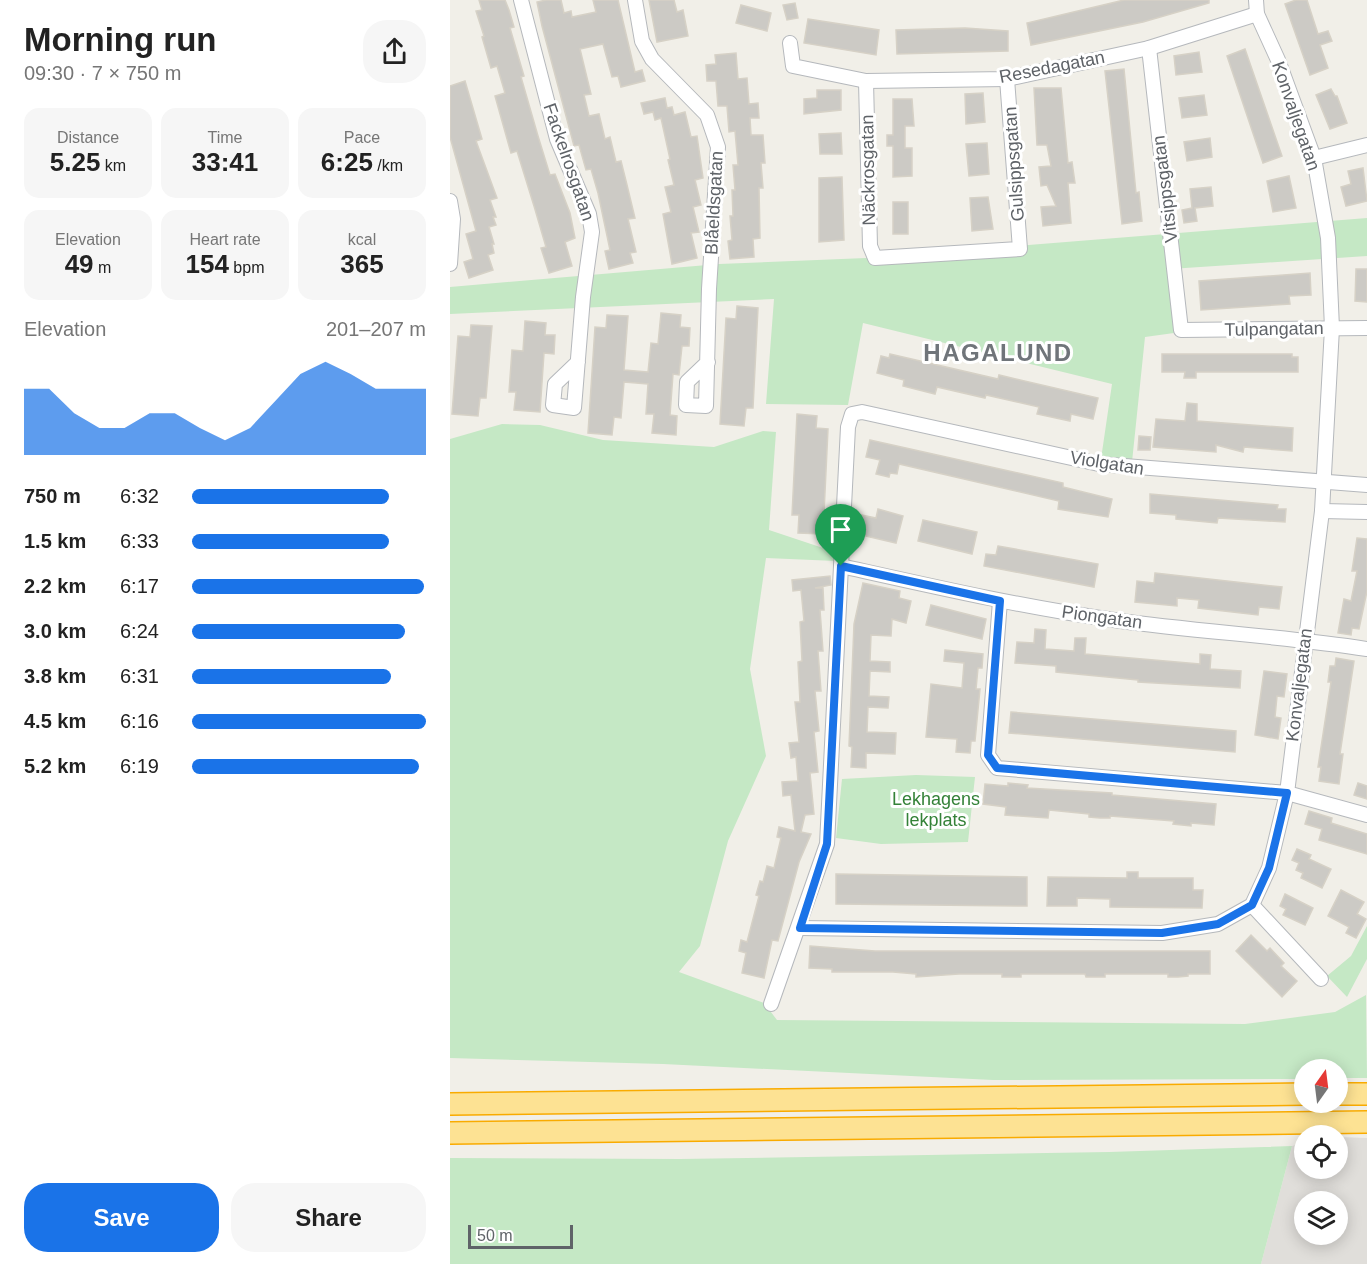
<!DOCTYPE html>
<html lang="en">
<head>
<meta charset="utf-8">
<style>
  body { margin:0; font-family:Helvetica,sans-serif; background:#f6f6f6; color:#222; height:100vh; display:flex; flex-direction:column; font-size:22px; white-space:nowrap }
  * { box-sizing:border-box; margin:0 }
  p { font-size:20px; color:#767676 }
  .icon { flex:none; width:33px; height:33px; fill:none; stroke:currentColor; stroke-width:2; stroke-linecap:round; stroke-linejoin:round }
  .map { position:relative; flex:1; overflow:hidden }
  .panel { display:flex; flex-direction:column; background:#fff; width:450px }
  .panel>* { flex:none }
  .needle { width:39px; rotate:14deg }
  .fabs { position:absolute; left:844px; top:1059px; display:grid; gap:12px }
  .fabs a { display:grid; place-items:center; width:54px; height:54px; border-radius:50%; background:#fff; box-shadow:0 3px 15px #0003; font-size:30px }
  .scale { position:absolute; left:18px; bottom:15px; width:105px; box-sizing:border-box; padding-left:6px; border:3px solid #5f6368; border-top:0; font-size:16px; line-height:21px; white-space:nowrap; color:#5f6368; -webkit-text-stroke:4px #fff; paint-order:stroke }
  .pin { position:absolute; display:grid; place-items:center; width:51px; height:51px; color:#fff; margin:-62px -26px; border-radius:50% 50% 50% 0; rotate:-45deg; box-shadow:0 0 6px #0007 }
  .pin .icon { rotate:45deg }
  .round { display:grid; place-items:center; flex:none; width:63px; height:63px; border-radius:24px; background:#f6f6f6 }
  .head { display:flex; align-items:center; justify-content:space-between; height:102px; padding:0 24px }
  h1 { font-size:33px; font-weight:700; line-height:45px }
  .metrics { display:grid; grid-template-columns:repeat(3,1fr); gap:9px; height:102px; padding:6px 24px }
  .metrics div { display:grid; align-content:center; border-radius:15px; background:#f6f6f6; text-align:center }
  .metrics b { font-size:26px; font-weight:700 }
  .metrics small { font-size:16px; font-weight:400 }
  .metrics p { font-size:16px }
  .chart { height:168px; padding:12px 24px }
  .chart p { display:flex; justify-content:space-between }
  .chart svg { width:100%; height:108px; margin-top:6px; fill:#1a73e8; opacity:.7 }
  .primary-button { display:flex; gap:12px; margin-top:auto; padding:12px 24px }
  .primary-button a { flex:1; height:69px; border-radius:24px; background:#1a73e8; color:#fff; font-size:24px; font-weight:700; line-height:69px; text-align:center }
  .primary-button a+a { background:#f6f6f6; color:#222 }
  ul { padding:0 24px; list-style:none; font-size:20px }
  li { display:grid; grid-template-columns:96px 72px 1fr; align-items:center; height:45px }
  li i { height:15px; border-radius:8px; background:#1a73e8 }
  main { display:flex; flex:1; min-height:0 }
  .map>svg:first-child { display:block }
  .industrial { fill:#e0deda; fill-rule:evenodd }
  .green { fill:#c5e8c5 }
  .building { fill:#cccac5; stroke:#d6d1c6; stroke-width:1.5 }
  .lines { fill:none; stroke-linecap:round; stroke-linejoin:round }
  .minor-casing { stroke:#b5b8bc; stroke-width:16 }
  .highway-casing { stroke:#f9ab00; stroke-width:24 }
  .minor { stroke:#fff; stroke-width:14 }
  .highway { stroke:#fde293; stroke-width:21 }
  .route-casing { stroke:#fff; stroke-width:12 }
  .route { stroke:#1a73e8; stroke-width:8 }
  .labels { text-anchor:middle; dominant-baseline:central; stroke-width:6; stroke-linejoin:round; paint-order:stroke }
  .street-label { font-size:18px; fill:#5f6368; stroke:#fff }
  .park-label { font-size:18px; fill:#348238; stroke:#fff }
  .district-label { font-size:24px; font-weight:bold; letter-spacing:1.5px; fill:#70757a; stroke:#fff }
</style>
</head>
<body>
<main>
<section class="panel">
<div class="head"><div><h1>Morning run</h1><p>09:30 · 7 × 750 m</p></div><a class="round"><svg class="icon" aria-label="share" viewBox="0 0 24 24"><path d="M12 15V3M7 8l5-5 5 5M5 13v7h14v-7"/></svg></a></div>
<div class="metrics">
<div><p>Distance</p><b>5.25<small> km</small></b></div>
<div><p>Time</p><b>33:41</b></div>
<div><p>Pace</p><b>6:25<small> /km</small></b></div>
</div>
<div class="metrics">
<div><p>Elevation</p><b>49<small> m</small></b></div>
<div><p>Heart rate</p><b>154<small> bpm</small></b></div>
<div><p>kcal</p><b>365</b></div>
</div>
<div class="chart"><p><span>Elevation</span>201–207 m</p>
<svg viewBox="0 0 160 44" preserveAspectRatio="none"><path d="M0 44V17L10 17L20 27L30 33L40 33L50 27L60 27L70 33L80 38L90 33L100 22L110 11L120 6L130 11L140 17L150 17L160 17V44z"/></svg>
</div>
<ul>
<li><b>750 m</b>6:32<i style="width:84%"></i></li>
<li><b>1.5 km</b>6:33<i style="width:84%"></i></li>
<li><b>2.2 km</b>6:17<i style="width:99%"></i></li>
<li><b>3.0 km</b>6:24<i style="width:91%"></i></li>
<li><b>3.8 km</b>6:31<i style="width:85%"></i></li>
<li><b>4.5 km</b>6:16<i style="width:100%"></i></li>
<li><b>5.2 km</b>6:19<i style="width:97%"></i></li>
</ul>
<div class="primary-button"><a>Save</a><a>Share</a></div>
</section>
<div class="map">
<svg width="917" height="1264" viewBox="0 0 917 1264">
  <rect width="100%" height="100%" fill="#f1efe8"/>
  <path class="industrial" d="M 888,1137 L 917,1138 L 917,1264 L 811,1264 L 842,1146 L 855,1143 L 855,1168 L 888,1168 ZM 855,1202 L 888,1202 L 888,1234 L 855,1234 Z"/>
  <g class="green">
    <path d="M 917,218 L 917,256 L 720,269 L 724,333 L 695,337 L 682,462 L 651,459 L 662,384 L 413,323 L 398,405 L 316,404 L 324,299 L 0,314 L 0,287 L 269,264 L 416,258 Z"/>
    <path d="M 52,424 L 90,425 L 153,440 L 264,447 L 313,431 L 326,432 L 319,530 L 382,551 L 386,561 L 316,558 L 300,669 L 316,756 L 278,841 L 250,946 L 229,972 L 314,1003 L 327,1020 L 795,1024 L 885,1012 L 916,995 L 917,1078 L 888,1078 L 888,1070 L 855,1070 L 855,1079 L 543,1080 L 213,1064 L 0,1058 L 0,439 Z"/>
    <path d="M 466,775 L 525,777 L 518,842 L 431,844 L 386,838 L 392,779 Z"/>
    <path d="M 917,926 L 917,959 L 897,997 L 877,976 L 901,956 Z"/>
    <path d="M 842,1146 L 811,1264 L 0,1264 L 0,1158 L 230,1159 L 659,1152 Z"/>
  </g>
  <g class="building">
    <path d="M 29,0 L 55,0 L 59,10 L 64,27 L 60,28 L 74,76 L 71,77 L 88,136 L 100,175 L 105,174 L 120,213 L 125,238 L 115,242 L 122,266 L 99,273 L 91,248 L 96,247 L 84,206 L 67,151 L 61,153 L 52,121 L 45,96 L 55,93 L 47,66 L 41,68 L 32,37 L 34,36 L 26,11 L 32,10 Z"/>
    <path d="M 96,0 L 111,0 L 114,13 L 121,11 L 122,17 L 146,12 L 143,0 L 168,0 L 185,72 L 192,70 L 195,81 L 171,87 L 168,76 L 162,77 L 153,44 L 130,49 L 141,94 L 134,95 L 139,116 L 149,114 L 155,139 L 160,137 L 166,162 L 171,161 L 177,185 L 185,218 L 178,219 L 186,252 L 180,253 L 183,263 L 159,269 L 155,251 L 160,250 L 148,193 L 141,169 L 136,170 L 129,145 L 124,146 L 92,26 L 87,2 Z"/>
    <path d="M 199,0 L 224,0 L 227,12 L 233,10 L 238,36 L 207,42 Z"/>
    <path d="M 674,0 L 759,0 L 759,3 L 693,22 L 581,45 L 577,23 Z"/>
    <path d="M 846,0 L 857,0 L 868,34 L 878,31 L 882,41 L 870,45 L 878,68 L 860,75 L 835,4 Z"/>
    <path d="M 345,3 L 348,18 L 337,20 L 333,5 Z"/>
    <path d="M 291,5 L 321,13 L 317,31 L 286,23 Z"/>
    <path d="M 358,19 L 429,30 L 426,55 L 354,43 Z"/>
    <path d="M 515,28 L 558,31 L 558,51 L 447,54 L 446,30 Z"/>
    <path d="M 795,49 L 832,156 L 813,163 L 777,56 Z"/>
    <path d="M 749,52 L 752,72 L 726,75 L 724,56 Z"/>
    <path d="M 286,53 L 288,79 L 297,78 L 299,104 L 308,103 L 309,118 L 300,118 L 301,135 L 313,135 L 315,163 L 311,163 L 313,188 L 309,188 L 310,238 L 303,239 L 304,257 L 280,259 L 278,241 L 282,240 L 280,216 L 283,216 L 282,190 L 285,190 L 283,165 L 288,165 L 285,131 L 279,132 L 277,106 L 268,106 L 266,81 L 257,81 L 256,65 L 266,64 L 265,55 Z"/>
    <path d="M 674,69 L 686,193 L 689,192 L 692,221 L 672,224 L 655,71 Z"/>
    <path d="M 15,81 L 32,139 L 26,141 L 47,198 L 40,200 L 46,217 L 43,217 L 46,225 L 39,227 L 44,244 L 42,244 L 44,253 L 38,255 L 43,270 L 19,278 L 14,262 L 23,259 L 16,234 L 26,231 L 0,137 L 0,86 Z"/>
    <path d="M 584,88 L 611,88 L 618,163 L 622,162 L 625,183 L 618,183 L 621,223 L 593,226 L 591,207 L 606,206 L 597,185 L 591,186 L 589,167 L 601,166 L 597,145 L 587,145 Z"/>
    <path d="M 881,89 L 885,96 L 887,96 L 897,123 L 880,129 L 866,95 Z"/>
    <path d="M 367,90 L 391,90 L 391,110 L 354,114 L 354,99 L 367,98 Z"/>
    <path d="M 533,93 L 535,122 L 516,124 L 515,94 Z"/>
    <path d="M 754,95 L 757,115 L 732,118 L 729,98 Z"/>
    <path d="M 215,98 L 217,108 L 222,107 L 224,115 L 235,112 L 241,137 L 247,136 L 253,178 L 245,180 L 251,205 L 243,207 L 249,232 L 241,233 L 247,258 L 222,264 L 213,214 L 221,212 L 215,187 L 224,185 L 218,160 L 220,159 L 211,118 L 205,120 L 203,112 L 194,114 L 191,103 Z"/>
    <path d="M 443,99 L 462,99 L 464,126 L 455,126 L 455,148 L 462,148 L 462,176 L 443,177 L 443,146 L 437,146 L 437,135 L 443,135 Z"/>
    <path d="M 391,133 L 392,154 L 370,154 L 369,134 Z"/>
    <path d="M 760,138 L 762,157 L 737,161 L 734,142 Z"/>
    <path d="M 537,143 L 539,174 L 519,176 L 516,144 Z"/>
    <path d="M 913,168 L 917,201 L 896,206 L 891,187 L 901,184 L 898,171 Z"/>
    <path d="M 839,176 L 846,208 L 823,212 L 817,181 Z"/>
    <path d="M 392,177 L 394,240 L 369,242 L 369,178 Z"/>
    <path d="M 761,187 L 763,206 L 745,208 L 747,221 L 734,223 L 732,210 L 742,208 L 740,189 Z"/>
    <path d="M 538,197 L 543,229 L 522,231 L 520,198 Z"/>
    <rect x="443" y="202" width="15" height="32"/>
    <path d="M 906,269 L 917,269 L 917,302 L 905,301 Z"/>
    <path d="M 860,273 L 861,295 L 839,296 L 840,304 L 751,310 L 749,281 Z"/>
    <path d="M 287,306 L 308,308 L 303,408 L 296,408 L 294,426 L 270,424 L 276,318 L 286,319 Z"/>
    <path d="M 211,313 L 231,315 L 230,327 L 240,328 L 239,346 L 232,346 L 229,375 L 223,374 L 220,415 L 227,416 L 226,435 L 202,433 L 204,414 L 196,414 L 198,384 L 174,382 L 171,418 L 164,417 L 162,435 L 138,433 L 145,327 L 156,328 L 157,315 L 178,316 L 174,370 L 198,372 L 201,343 L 208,344 Z"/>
    <path d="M 75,321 L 96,323 L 95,335 L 105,335 L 104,354 L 94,353 L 90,412 L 64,410 L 66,392 L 59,392 L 62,350 L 73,351 Z"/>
    <path d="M 21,325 L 42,326 L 36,398 L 30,398 L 28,416 L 2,414 L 8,336 L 20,337 Z"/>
    <path d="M 440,354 L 548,379 L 549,375 L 648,398 L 643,419 L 621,414 L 620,421 L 587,414 L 589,407 L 536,395 L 535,398 L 487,387 L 485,394 L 453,386 L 454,380 L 427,373 L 431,356 L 439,358 Z"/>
    <path d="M 712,354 L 842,354 L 842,357 L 848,357 L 848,372 L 746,372 L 746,378 L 734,378 L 735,372 L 712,372 Z"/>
    <path d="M 737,403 L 747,404 L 747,421 L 843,428 L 842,451 L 794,447 L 793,452 L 766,445 L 766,452 L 703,447 L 706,419 L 735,421 Z"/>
    <path d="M 347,414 L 367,416 L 366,428 L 378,429 L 373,534 L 348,533 L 349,515 L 342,515 Z"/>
    <path d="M 689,436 L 701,437 L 700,450 L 688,450 Z"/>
    <path d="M 420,440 L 613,483 L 613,487 L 662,499 L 658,517 L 608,509 L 609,501 L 449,464 L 447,474 L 440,473 L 439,477 L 426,474 L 430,460 L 416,457 Z"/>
    <path d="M 700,494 L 828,505 L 827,509 L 836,509 L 835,522 L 768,518 L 767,523 L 726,519 L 726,515 L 700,513 Z"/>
    <path d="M 428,509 L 453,516 L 446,543 L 407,534 L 411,515 L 426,518 Z"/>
    <path d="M 473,520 L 527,532 L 522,554 L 468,541 Z"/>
    <path d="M 907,538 L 917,539 L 917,591 L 909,629 L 902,628 L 901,635 L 888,633 L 894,599 L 901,601 L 907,571 L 902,571 Z"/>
    <path d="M 548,546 L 648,564 L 644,587 L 534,566 L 536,554 L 546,555 Z"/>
    <path d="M 705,573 L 832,587 L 829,609 L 809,607 L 808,615 L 748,608 L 749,600 L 727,598 L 727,606 L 685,602 L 687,581 L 704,583 Z"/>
    <path d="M 380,576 L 381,585 L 365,588 L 373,588 L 374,610 L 370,610 L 373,651 L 368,651 L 371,691 L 365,691 L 369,731 L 364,732 L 368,772 L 360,773 L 364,814 L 355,815 L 351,832 L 361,834 L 349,862 L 328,941 L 322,940 L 314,978 L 292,973 L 296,953 L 289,951 L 291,940 L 297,942 L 309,896 L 306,895 L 310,881 L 313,882 L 317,866 L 324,868 L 331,838 L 327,837 L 329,827 L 345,831 L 341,795 L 333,796 L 332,782 L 348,781 L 346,757 L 341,758 L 339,743 L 349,742 L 345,702 L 350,702 L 348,662 L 352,661 L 350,622 L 354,621 L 351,590 L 343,591 L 342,580 Z"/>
    <path d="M 413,583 L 450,591 L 449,598 L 461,601 L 456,623 L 442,619 L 441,636 L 421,635 L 420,661 L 440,662 L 440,672 L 420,671 L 419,696 L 439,697 L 438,708 L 418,707 L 417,732 L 446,733 L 445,754 L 416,753 L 416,768 L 401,767 L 402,747 L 399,746 L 404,624 Z"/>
    <path d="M 481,605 L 536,619 L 532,639 L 476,625 Z"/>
    <path d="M 585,629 L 596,630 L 595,649 L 624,651 L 625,638 L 636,638 L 635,654 L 750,664 L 750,654 L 761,655 L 760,669 L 791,671 L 790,688 L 688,682 L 688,680 L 606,672 L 606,666 L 565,663 L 567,642 L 584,643 Z"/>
    <path d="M 495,650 L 533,654 L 532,668 L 528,668 L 526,689 L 530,689 L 525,741 L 521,741 L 520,753 L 506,752 L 507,739 L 476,737 L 481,684 L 512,688 L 514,663 L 494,661 Z"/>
    <path d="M 886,658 L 904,661 L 890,754 L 893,754 L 889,784 L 869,781 L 871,767 L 868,767 L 881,682 L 878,682 L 880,666 L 885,666 Z"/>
    <path d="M 814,671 L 837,674 L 834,697 L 827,696 L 825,717 L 831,718 L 828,739 L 805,735 Z"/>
    <path d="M 561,712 L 786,731 L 785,752 L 559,733 Z"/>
    <path d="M 558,783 L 578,785 L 577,788 L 662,793 L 662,795 L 766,804 L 764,825 L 741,823 L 741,826 L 723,824 L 724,821 L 660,816 L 660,818 L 650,818 L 639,817 L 639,814 L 599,810 L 598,818 L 555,815 L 556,807 L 533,804 L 535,784 L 558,786 Z"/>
    <path d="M 908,783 L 917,786 L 917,799 L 904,795 Z"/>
    <path d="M 859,811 L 882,818 L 881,823 L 917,834 L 917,854 L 869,840 L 872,829 L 855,824 Z"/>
    <path d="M 847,849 L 861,855 L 859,859 L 881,869 L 872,888 L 851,878 L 853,873 L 846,870 L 849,863 L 842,860 Z"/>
    <path d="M 677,872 L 688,872 L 688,878 L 743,878 L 743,890 L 753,890 L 752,908 L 660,907 L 660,899 L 627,898 L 627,906 L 597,906 L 598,877 L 677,878 Z"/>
    <path d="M 386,874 L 577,877 L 577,906 L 386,904 Z"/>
    <path d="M 891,890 L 914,902 L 907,914 L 916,919 L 906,938 L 896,933 L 899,927 L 878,916 Z"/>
    <path d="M 835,894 L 863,908 L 855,925 L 833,915 L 836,909 L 830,906 Z"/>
    <path d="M 801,935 L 817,951 L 820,948 L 834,963 L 831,966 L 847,981 L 832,997 L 786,951 Z"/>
    <path d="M 360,946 L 425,951 L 760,951 L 760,974 L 738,974 L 738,976 L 728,977 L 718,977 L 718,974 L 655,974 L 655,977 L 636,977 L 635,974 L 571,974 L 571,977 L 552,977 L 552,974 L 509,974 L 466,977 L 466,974 L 443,972 L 382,972 L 382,969 L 359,968 Z"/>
  </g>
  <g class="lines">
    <defs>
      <g id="minor">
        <path d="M 71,0 L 107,139 L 139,214 L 142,232 L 133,297 L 124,408 L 103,405 L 105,384 L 128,362"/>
        <path d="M 185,0 L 192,41 L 202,59 L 257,115 L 268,147 L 259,289 L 256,406 L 236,405 L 237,382 L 258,362"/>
        <path d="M 340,43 L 343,66 L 416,81 L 557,79 L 699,48 L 807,14"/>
        <path d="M 699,48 L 731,330 L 917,328"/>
        <path d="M 416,81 L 420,246 L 425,258 L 570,249 L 557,79"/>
        <path d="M 864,158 L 917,145"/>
        <path d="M 0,201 L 3,219 L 0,264"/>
        <path d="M 872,511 L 917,512"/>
        <path d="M 391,566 C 481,586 572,607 664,620 C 748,632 833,636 917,649"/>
        <path d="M 550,601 L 538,755 L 547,768 L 837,793 L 917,815"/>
        <path d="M 802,905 L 871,979"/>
        <path d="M 350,928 L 712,933 L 768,924 L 802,905 L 819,868 L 837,793 L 872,511 L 882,328 L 878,238 L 864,158 L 828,60 L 807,14 L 806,0"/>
        <path d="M 321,1004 L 377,844 L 398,427 L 402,414 L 412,412 L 649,464 L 917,485"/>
      </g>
      <g id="highway">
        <path d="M 888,1094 L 917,1094"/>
        <path d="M 0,1104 L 855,1094"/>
        <path d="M 0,1133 L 917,1122"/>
      </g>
    </defs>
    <use href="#minor" class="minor-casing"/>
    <use href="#highway" class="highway-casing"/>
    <use href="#minor" class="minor"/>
    <use href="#highway" class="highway"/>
  </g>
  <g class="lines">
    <defs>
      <path id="route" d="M 391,566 L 550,601 L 538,755 L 547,768 L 837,793 L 819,868 L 802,905 L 768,924 L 712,933 L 350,928 L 377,844 Z"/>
    </defs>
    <use href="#route" class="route-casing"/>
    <use href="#route" class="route"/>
  </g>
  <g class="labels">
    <g class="street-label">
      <text transform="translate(602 67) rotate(-11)">Resedagatan</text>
      <text transform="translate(846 116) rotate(71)">Konvaljegatan</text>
      <text transform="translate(119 162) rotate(71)">Fackelrosgatan</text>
      <text transform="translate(564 164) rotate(-94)">Gulsippsgatan</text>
      <text transform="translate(418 170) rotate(-91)">Näckrosgatan</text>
      <text transform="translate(715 189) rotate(-97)">Vitsippsgatan</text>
      <text transform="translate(264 203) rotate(-87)">Blåeldsgatan</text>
      <text transform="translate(824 329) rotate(-1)">Tulpangatan</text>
      <text transform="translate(657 463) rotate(9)">Violgatan</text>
      <text transform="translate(652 617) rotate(8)">Piongatan</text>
      <text transform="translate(849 685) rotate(-83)">Konvaljegatan</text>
    </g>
    <g class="park-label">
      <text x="486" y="799">Lekhagens<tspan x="486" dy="21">lekplats</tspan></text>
    </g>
    <g class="district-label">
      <text x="548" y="352">HAGALUND</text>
    </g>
  </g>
</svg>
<div class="fabs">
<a><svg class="needle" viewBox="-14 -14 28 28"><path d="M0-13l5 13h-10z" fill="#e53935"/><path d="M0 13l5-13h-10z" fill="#767676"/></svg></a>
<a><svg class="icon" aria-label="locate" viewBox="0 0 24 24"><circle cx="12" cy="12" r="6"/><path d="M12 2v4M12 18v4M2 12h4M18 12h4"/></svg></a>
<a><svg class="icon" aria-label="layers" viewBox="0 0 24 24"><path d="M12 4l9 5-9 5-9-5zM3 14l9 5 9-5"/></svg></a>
</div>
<div class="scale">50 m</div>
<div class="pin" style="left:391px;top:566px;background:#1e9e55"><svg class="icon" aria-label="arrive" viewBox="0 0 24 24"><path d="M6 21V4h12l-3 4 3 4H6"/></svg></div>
</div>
</main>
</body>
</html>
